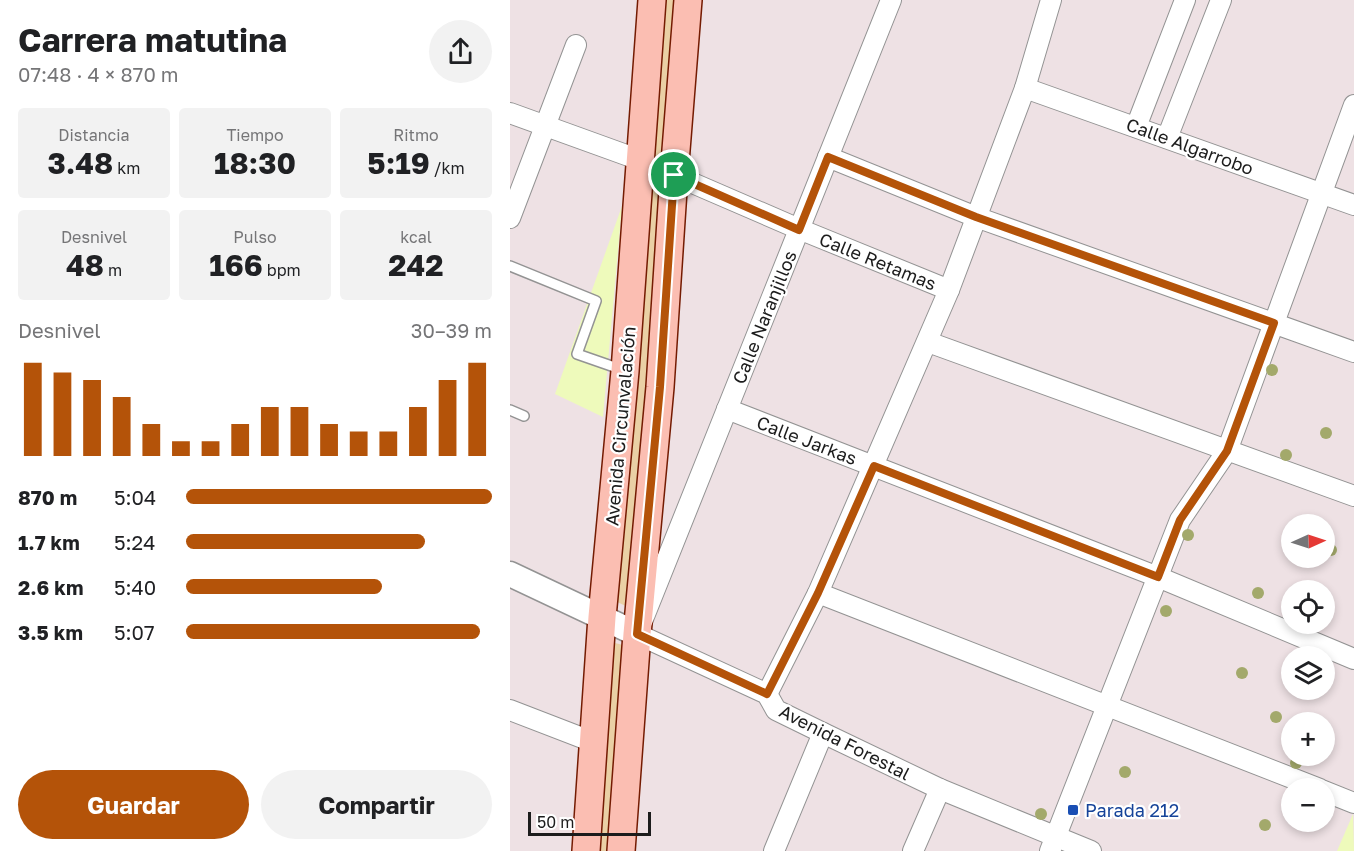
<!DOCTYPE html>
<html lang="es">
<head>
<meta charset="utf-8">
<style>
  body { margin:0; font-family:"Golos Text",sans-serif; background:#f2f2f2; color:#202124; height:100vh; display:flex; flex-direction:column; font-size:22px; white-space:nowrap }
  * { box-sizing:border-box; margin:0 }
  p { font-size:20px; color:#757577 }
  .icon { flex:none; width:33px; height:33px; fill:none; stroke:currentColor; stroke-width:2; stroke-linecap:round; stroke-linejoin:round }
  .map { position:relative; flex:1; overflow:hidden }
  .panel { display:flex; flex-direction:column; background:#fff; width:510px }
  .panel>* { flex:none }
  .needle { width:39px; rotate:87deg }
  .fabs { position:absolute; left:771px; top:514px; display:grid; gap:12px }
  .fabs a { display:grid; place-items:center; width:54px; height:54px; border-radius:50%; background:#fff; box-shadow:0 3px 9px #0003; font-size:30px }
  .scale { position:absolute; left:18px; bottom:15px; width:123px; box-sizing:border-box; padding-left:6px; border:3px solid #1c1c1c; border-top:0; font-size:16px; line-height:21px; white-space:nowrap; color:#1c1c1c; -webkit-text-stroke:4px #fff; paint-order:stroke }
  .pin { position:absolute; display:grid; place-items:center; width:51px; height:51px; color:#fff; margin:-26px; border:3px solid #fff; border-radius:50%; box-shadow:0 2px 6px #0007 }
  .round { display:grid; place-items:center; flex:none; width:63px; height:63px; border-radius:32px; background:#f2f2f2 }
  .head { display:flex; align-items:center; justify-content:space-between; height:102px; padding:0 18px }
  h1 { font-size:33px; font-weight:700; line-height:45px }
  .stats { display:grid; grid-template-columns:repeat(3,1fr); gap:9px; height:102px; padding:6px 18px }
  .stats div { display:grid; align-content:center; border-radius:6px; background:#f2f2f2; text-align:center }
  .stats b { font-size:30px; font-weight:700 }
  .stats small { font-size:16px; font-weight:400 }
  .stats p { font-size:16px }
  .chart { height:168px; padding:12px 18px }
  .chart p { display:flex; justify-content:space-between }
  .chart svg { width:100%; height:108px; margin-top:6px; stroke:#b45309; stroke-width:6 }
  .primary-button { display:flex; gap:12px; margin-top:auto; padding:12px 18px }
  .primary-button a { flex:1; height:69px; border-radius:36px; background:#b45309; color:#fff; font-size:24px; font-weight:700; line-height:69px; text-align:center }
  .primary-button a+a { background:#f2f2f2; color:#202124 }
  ul { padding:0 18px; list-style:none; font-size:20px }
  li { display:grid; grid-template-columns:96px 72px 1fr; align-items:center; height:45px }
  li i { height:15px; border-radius:8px; background:#b45309 }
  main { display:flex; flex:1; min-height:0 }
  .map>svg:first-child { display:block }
  .grass { fill:#ead0a5 }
  .park { fill:#eefabb }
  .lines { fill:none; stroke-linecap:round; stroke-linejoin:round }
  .service-casing { stroke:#939393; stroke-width:12 }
  .minor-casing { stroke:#939393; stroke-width:22 }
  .tertiary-casing { stroke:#939393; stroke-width:27 }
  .secondary-casing { stroke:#741b02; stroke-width:30 }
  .service { stroke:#fff; stroke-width:9 }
  .minor { stroke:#fff; stroke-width:20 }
  .tertiary { stroke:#fff; stroke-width:24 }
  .secondary { stroke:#fbbeb2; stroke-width:27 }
  .tree { fill:#a3a96b }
  .route-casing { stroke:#fff; stroke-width:12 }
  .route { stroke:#b45309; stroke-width:8 }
  .transit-dot { fill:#1a4fb4; stroke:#fff; stroke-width:2 }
  .labels { text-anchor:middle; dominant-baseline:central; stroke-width:4.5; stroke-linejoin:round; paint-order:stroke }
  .street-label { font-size:18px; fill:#1c1c1c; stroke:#fff }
  .transit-label { font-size:18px; fill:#164399; stroke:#fff; text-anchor:start }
</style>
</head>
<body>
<main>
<section class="panel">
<div class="head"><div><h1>Carrera matutina</h1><p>07:48 · 4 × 870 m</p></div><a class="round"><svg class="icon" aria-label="share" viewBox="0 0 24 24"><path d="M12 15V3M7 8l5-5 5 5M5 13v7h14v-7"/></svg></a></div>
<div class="stats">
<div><p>Distancia</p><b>3.48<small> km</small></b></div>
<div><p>Tiempo</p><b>18:30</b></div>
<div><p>Ritmo</p><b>5:19<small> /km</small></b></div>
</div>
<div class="stats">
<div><p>Desnivel</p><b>48<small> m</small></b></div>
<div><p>Pulso</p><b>166<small> bpm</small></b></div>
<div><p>kcal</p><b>242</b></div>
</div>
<div class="chart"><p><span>Desnivel</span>30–39 m</p>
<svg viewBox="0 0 160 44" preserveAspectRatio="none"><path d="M5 44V6M15 44V10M25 44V13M35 44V20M45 44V31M55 44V38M65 44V38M75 44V31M85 44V24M95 44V24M105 44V31M115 44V34M125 44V34M135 44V24M145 44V13M155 44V6"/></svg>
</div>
<ul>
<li><b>870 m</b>5:04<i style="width:100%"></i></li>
<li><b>1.7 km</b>5:24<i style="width:78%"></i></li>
<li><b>2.6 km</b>5:40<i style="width:64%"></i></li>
<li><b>3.5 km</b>5:07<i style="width:96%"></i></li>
</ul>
<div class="primary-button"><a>Guardar</a><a>Compartir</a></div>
</section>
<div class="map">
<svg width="844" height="851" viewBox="0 0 844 851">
  <rect width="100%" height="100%" fill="#eee1e4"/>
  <g class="grass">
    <path d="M 151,0 L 169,0 L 120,608 L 103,600 Z"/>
    <path d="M 105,643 L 113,645 L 101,851 L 82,851 L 98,648 Z"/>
  </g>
  <g class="park">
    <path d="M 112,206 L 93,417 L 45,394 Z"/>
    <path d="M 843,814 L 844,851 L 827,851 Z"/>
  </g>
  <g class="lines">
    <defs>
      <g id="service">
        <path d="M 0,266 L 86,301 L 67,354 L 113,370"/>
        <path d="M 0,410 L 14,416"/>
      </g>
      <g id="minor">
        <path d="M 381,0 L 127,634 L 257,694 L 266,710 L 313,733 L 430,789 L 581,851"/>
        <path d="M 515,88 L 844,205"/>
        <path d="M 0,113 L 130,160"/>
        <path d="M 626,127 L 675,0"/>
        <path d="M 657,138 L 711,0"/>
        <path d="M 318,157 L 466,217 L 844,352"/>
        <path d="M 164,175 L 289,229 L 439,290"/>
        <path d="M 0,218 L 66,45"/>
        <path d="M 418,342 L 844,496"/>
        <path d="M 217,409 L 648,577 L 844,659"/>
        <path d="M 308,593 L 810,789"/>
        <path d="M 257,694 L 308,593 L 439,290 L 515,88 L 541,0"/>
        <path d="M 0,710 L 83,742"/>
        <path d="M 814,791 L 844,803"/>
        <path d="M 264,851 L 313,733"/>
        <path d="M 403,851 L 430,789"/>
        <path d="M 540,851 L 670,520 L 717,451 L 844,105"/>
      </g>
      <path id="tertiary" d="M 0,574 L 127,634"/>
      <g id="secondary">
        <path d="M 76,851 L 92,617 L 115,371 L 142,0"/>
        <path d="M 111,851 L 127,634 L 150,387 L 164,175 L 178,0"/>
      </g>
    </defs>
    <use href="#service" class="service-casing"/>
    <use href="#minor" class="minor-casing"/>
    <use href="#tertiary" class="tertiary-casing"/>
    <use href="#secondary" class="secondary-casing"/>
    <use href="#service" class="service"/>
    <use href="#minor" class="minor"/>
    <use href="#tertiary" class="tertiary"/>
    <use href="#secondary" class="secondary"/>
  </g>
  <g class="tree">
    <circle cx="762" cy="370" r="6"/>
    <circle cx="816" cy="433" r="6"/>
    <circle cx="776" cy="455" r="6"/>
    <circle cx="678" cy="535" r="6"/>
    <circle cx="821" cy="550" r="6"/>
    <circle cx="748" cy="593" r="6"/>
    <circle cx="656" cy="611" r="6"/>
    <circle cx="732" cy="673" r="6"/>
    <circle cx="766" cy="717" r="6"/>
    <circle cx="786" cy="763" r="6"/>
    <circle cx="615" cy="772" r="6"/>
    <circle cx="531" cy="814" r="6"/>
    <circle cx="755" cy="825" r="6"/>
  </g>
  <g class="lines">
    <defs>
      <path id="route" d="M 318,157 L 466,217 L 764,323 L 717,451 L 670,520 L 648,577 L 364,466 L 308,593 L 257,694 L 127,634 L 150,387 L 164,175 L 289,230 Z"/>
    </defs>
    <use href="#route" class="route-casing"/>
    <use href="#route" class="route"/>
  </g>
  <rect class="transit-dot" x="557" y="804" width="12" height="12" rx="3"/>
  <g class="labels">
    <g class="street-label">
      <text transform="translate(680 146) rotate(20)">Calle Algarrobo</text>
      <text transform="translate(368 261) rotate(22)">Calle Retamas</text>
      <text transform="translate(254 317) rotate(-68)">Calle Naranjillos</text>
      <text transform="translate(110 426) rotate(-85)">Avenida Circunvalación</text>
      <text transform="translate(297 440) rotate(21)">Calle Jarkas</text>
      <text transform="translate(335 742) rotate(27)">Avenida Forestal</text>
    </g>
    <g class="transit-label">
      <text x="575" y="810">Parada 212</text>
    </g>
  </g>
</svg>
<div class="fabs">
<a><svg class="needle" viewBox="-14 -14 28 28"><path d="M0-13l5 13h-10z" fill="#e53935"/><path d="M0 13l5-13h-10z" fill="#757577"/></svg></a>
<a><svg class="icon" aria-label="locate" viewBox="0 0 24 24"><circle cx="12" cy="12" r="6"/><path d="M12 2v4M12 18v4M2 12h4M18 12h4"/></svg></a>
<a><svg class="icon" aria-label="layers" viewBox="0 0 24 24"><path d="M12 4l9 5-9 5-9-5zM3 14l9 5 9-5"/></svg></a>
<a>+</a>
<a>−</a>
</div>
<div class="scale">50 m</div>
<div class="pin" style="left:164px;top:175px;background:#1e9e55"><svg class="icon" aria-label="arrive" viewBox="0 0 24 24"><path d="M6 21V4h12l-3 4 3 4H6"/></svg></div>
</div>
</main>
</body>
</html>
